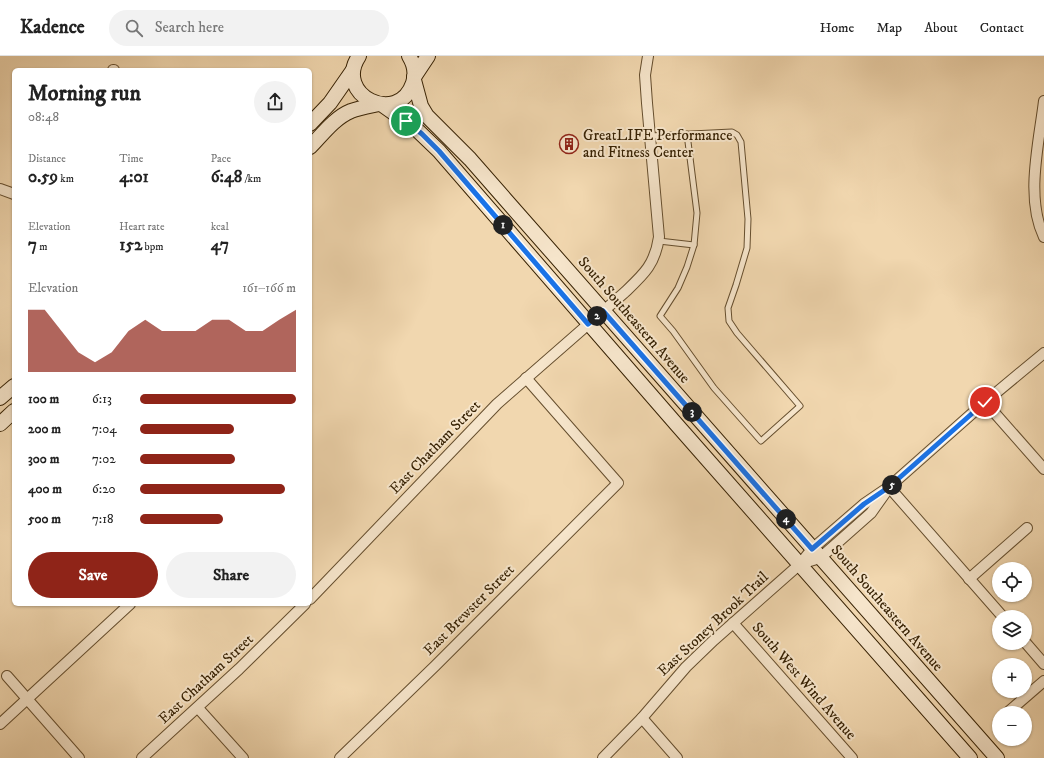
<!DOCTYPE html>
<html lang="en">
<head>
<meta charset="utf-8">
<style>
  body { margin:0; font-family:"IM FELL DW Pica",serif; background:#f2f2f2; color:#222; height:100vh; display:flex; flex-direction:column; font-size:15px; white-space:nowrap }
  * { box-sizing:border-box; margin:0 }
  p { font-size:13px; color:#767676 }
  .icon { flex:none; width:22px; height:22px; fill:none; stroke:currentColor; stroke-width:2; stroke-linecap:round; stroke-linejoin:round }
  .map { position:relative; flex:1; overflow:hidden }
  .sheet { position:absolute; left:12px; top:12px; width:300px; height:538px; display:flex; flex-direction:column; background:#fff; border-radius:6px; box-shadow:0 1px 3px #0004 }
  .sheet>* { flex:none }
  .controls { position:absolute; left:992px; top:506px; display:grid; gap:8px }
  .controls a { display:grid; place-items:center; width:40px; height:40px; border-radius:50%; background:#fff; box-shadow:0 1px 3px #0004; font-size:20px }
  .pin { position:absolute; display:grid; place-items:center; width:34px; height:34px; color:#fff; margin:-17px; border:2px solid #fff; border-radius:50%; box-shadow:0 1px 4px #0007 }
  .km { position:absolute; width:20px; height:20px; margin:-10px; border-radius:50%; background:#222; color:#fff; font-size:11px; line-height:20px; text-align:center }
  .round { display:grid; place-items:center; flex:none; width:42px; height:42px; border-radius:21px; background:#f2f2f2 }
  .head { display:flex; align-items:center; justify-content:space-between; height:68px; padding:0 16px }
  h1 { font-size:22px; font-weight:700; line-height:30px }
  .metrics { display:grid; grid-template-columns:repeat(3,1fr); gap:6px; height:68px; padding:4px 16px }
  .metrics div { display:grid; align-content:center }
  .metrics b { font-size:17px; font-weight:700 }
  .metrics small { font-size:11px; font-weight:400 }
  .metrics p { font-size:11px }
  .chart { height:112px; padding:8px 16px }
  .chart p { display:flex; justify-content:space-between }
  .chart svg { width:100%; height:72px; margin-top:4px; fill:#8f2418; opacity:.7 }
  .button { display:flex; gap:8px; margin-top:auto; padding:8px 16px }
  .button a { flex:1; height:46px; border-radius:24px; background:#8f2418; color:#fff; font-size:16px; font-weight:700; line-height:46px; text-align:center }
  .button a+a { background:#f2f2f2; color:#222 }
  ul { padding:0 16px; list-style:none; font-size:13px }
  li { display:grid; grid-template-columns:64px 48px 1fr; align-items:center; height:30px }
  li i { height:10px; border-radius:5px; background:#8f2418 }
  header { display:flex; align-items:center; gap:24px; box-sizing:border-box; height:56px; padding:0 20px; background:#fff; border-bottom:1px solid #e0e0e0 }
  header strong { font-size:19px }
  nav { display:flex; gap:22px; margin-inline-start:auto; font-size:14px }
  .search { width:280px; height:36px; background:#f2f2f2; display:flex; align-items:center; gap:10px; box-sizing:border-box; padding:0 14px; border-radius:22px; color:#767676; font-size:15px }
  .map>svg:first-child { display:block }
  .lines { fill:none; stroke-linecap:round; stroke-linejoin:round }
  .lane-casing { stroke:#654e2e; stroke-width:7 }
  .street-casing { stroke:#654e2e; stroke-width:12 }
  .secondary-casing { stroke:#362103; stroke-width:16 }
  .lane { stroke:#f6e5cb; stroke-width:5 }
  .street { stroke:#f6e5cb; stroke-width:10 }
  .secondary { stroke:#f6e5cb; stroke-width:14 }
  .route-casing { stroke:#fff; stroke-width:8 }
  .route { stroke:#1a73e8; stroke-width:5 }
  .labels { text-anchor:middle; dominant-baseline:central; stroke-width:4; stroke-linejoin:round; paint-order:stroke }
  .poi-label { font-size:15px; fill:#362103; stroke:#f6e5cb; text-anchor:start }
  .street-label { font-size:15px; fill:#362103; stroke:#f6e5cb }
</style>
</head>
<body>
<header>
<strong>Kadence</strong>
<div class="search"><svg class="icon" aria-label="search" viewBox="0 0 24 24"><circle cx="10" cy="10" r="6"/><path d="M15 15l6 6"/></svg>Search here</div>
<nav><a>Home</a><a>Map</a><a>About</a><a>Contact</a></nav>
</header>
<div class="map">
<svg width="1044" height="702" viewBox="0 0 1044 702">
  <rect width="100%" height="100%" fill="#f1d7af"/>
  <filter id="stains"><feTurbulence type="fractalNoise" baseFrequency=".005" numOctaves="4"/><feColorMatrix values="0 0 0 0 .2 0 0 0 0 .09 0 0 0 0 .02 0 0 0 .5 -.17"/></filter>
  <radialGradient id="worn" r=".72"><stop offset=".6" stop-color="#630" stop-opacity="0"/><stop offset="1" stop-color="#630" stop-opacity=".3"/></radialGradient>
  <g class="lines">
    <defs>
      <g id="lane">
        <path d="M 650,80 L 732,76 L 737,79 L 741,86 L 748,163 L 747,192 L 736,229 L 728,252 L 729,265 L 737,277 L 800,350 L 761,385 L 714,332 L 673,275 L 660,260 L 678,232 L 687,211 L 694,189 L 697,157 L 687,78"/>
        <path d="M 659,185 L 694,189"/>
      </g>
      <g id="street">
        <path d="M 113,14 L 114,14"/>
        <path d="M 1044,45 C 1039,87 1025,142 1044,181"/>
        <path d="M 0,133 L 14,138"/>
        <path d="M 985,346 L 1044,413"/>
        <path d="M 889,431 L 1003,561"/>
        <path d="M 800,508 L 820,502 L 836,488 L 871,457 L 888,433"/>
        <path d="M 969,523 L 1027,472"/>
        <path d="M 310,543 L 497,348 L 624,237 C 643,219 655,209 659,181 L 647,47 L 645,19 L 648,0"/>
        <path d="M 733,567 L 852,702"/>
        <path d="M 1025,586 L 1044,608"/>
        <path d="M 7,620 L 79,702"/>
        <path d="M 198,652 L 243,702"/>
        <path d="M 1007,657 L 1044,625"/>
        <path d="M 642,662 L 677,702"/>
        <path d="M 0,668 L 130,548"/>
        <path d="M 142,702 L 239,613 L 305,548"/>
        <path d="M 340,702 L 435,610 L 618,427 L 526,322"/>
        <path d="M 603,702 L 642,662 L 686,611 L 714,584 L 800,508 L 812,493 L 864,448 L 889,431 L 985,346 L 1044,297"/>
      </g>
      <g id="secondary">
        <path d="M 359,0 C 333,39 398,71 413,27 C 416,18 414,8 409,0"/>
        <path d="M 414,21 L 428,0"/>
        <path d="M 414,24 L 421,50 L 427,60 L 470,103 L 505,143 L 997,702"/>
        <path d="M 381,48 L 415,72 L 439,95 L 677,369 L 970,702"/>
        <path d="M 310,68 L 330,47 L 353,14"/>
        <path d="M 310,91 C 322,79 334,62 351,55 C 359,52 370,50 379,48"/>
        <path d="M 0,342 L 14,330"/>
        <path d="M 0,368 L 14,355"/>
      </g>
    </defs>
    <use href="#lane" class="lane-casing"/>
    <use href="#street" class="street-casing"/>
    <use href="#secondary" class="secondary-casing"/>
    <use href="#lane" class="lane"/>
    <use href="#street" class="street"/>
    <use href="#secondary" class="secondary"/>
  </g>
  <g class="lines">
    <defs>
      <path id="route" d="M 406,65 L 422,78 L 439,95 L 588,268 L 603,255 L 812,493 L 864,448 L 889,431 L 985,346"/>
    </defs>
    <use href="#route" class="route-casing"/>
    <use href="#route" class="route"/>
  </g>
  <defs>
    <symbol id="building-ring" viewBox="-11 -11 22 22"><circle r="9.5" fill="#f6e5cb" stroke="#8f2418" stroke-width="1.5"/><path d="M-4-6H4V6H1V3H-1V6H-4ZM-2.5-4.3h1.7v1.8h-1.7ZM.8-4.3h1.7v1.8H.8ZM-2.5-1h1.7V.8h-1.7ZM.8-1h1.7V.8H.8Z" fill="#8f2418"/></symbol>
  </defs>
  <g fill-rule="evenodd">
    <use href="#building-ring" x="558" y="77" width="22" height="22"/>
  </g>
  <g class="labels">
    <g class="poi-label">
      <text x="583" y="79">GreatLIFE Performance<tspan x="583" dy="17">and Fitness Center</tspan></text>
    </g>
    <g class="street-label">
      <text transform="translate(634 264) rotate(49)">South Southeastern Avenue</text>
      <text transform="translate(435 391) rotate(-46)">East Chatham Street</text>
      <text transform="translate(887 552) rotate(49)">South Southeastern Avenue</text>
      <text transform="translate(469 554) rotate(-45)">East Brewster Street</text>
      <text transform="translate(713 568) rotate(-43)">East Stoney Brook Trail</text>
      <text transform="translate(206 623) rotate(-43)">East Chatham Street</text>
      <text transform="translate(804 625) rotate(49)">South West Wind Avenue</text>
    </g>
  </g>
  <rect width="100%" height="100%" filter="url(#stains)"/>
  <rect width="100%" height="100%" fill="url(#worn)"/>
</svg>
<div class="controls">
<a><svg class="icon" aria-label="locate" viewBox="0 0 24 24"><circle cx="12" cy="12" r="6"/><path d="M12 2v4M12 18v4M2 12h4M18 12h4"/></svg></a>
<a><svg class="icon" aria-label="layers" viewBox="0 0 24 24"><path d="M12 4l9 5-9 5-9-5zM3 14l9 5 9-5"/></svg></a>
<a>+</a>
<a>−</a>
</div>
<div class="pin" style="left:406px;top:65px;background:#1e9e55"><svg class="icon" aria-label="arrive" viewBox="0 0 24 24"><path d="M6 21V4h12l-3 4 3 4H6"/></svg></div>
<div class="pin" style="left:985px;top:346px;background:#d93025"><svg class="icon" aria-label="check" viewBox="0 0 24 24"><path d="M5 12l5 5 9-10"/></svg></div>
<b class="km" style="left:503px;top:169px">1</b>
<b class="km" style="left:597px;top:260px">2</b>
<b class="km" style="left:692px;top:356px">3</b>
<b class="km" style="left:786px;top:463px">4</b>
<b class="km" style="left:892px;top:429px">5</b>
<section class="sheet">
<div class="head"><div><h1>Morning run</h1><p>08:48</p></div><a class="round"><svg class="icon" aria-label="share" viewBox="0 0 24 24"><path d="M12 15V3M7 8l5-5 5 5M5 13v7h14v-7"/></svg></a></div>
<div class="metrics">
<div><p>Distance</p><b>0.59<small> km</small></b></div>
<div><p>Time</p><b>4:01</b></div>
<div><p>Pace</p><b>6:48<small> /km</small></b></div>
</div>
<div class="metrics">
<div><p>Elevation</p><b>7<small> m</small></b></div>
<div><p>Heart rate</p><b>152<small> bpm</small></b></div>
<div><p>kcal</p><b>47</b></div>
</div>
<div class="chart"><p><span>Elevation</span>161–166 m</p>
<svg viewBox="0 0 160 44" preserveAspectRatio="none"><path d="M0 44V6L10 6L20 19L30 32L40 38L50 32L60 19L70 12L80 19L90 19L100 19L110 12L120 12L130 19L140 19L150 12L160 6V44z"/></svg>
</div>
<ul>
<li><b>100 m</b>6:13<i style="width:100%"></i></li>
<li><b>200 m</b>7:04<i style="width:60%"></i></li>
<li><b>300 m</b>7:02<i style="width:61%"></i></li>
<li><b>400 m</b>6:20<i style="width:93%"></i></li>
<li><b>500 m</b>7:18<i style="width:53%"></i></li>
</ul>
<div class="button"><a>Save</a><a>Share</a></div>
</section>
</div>
</body>
</html>
